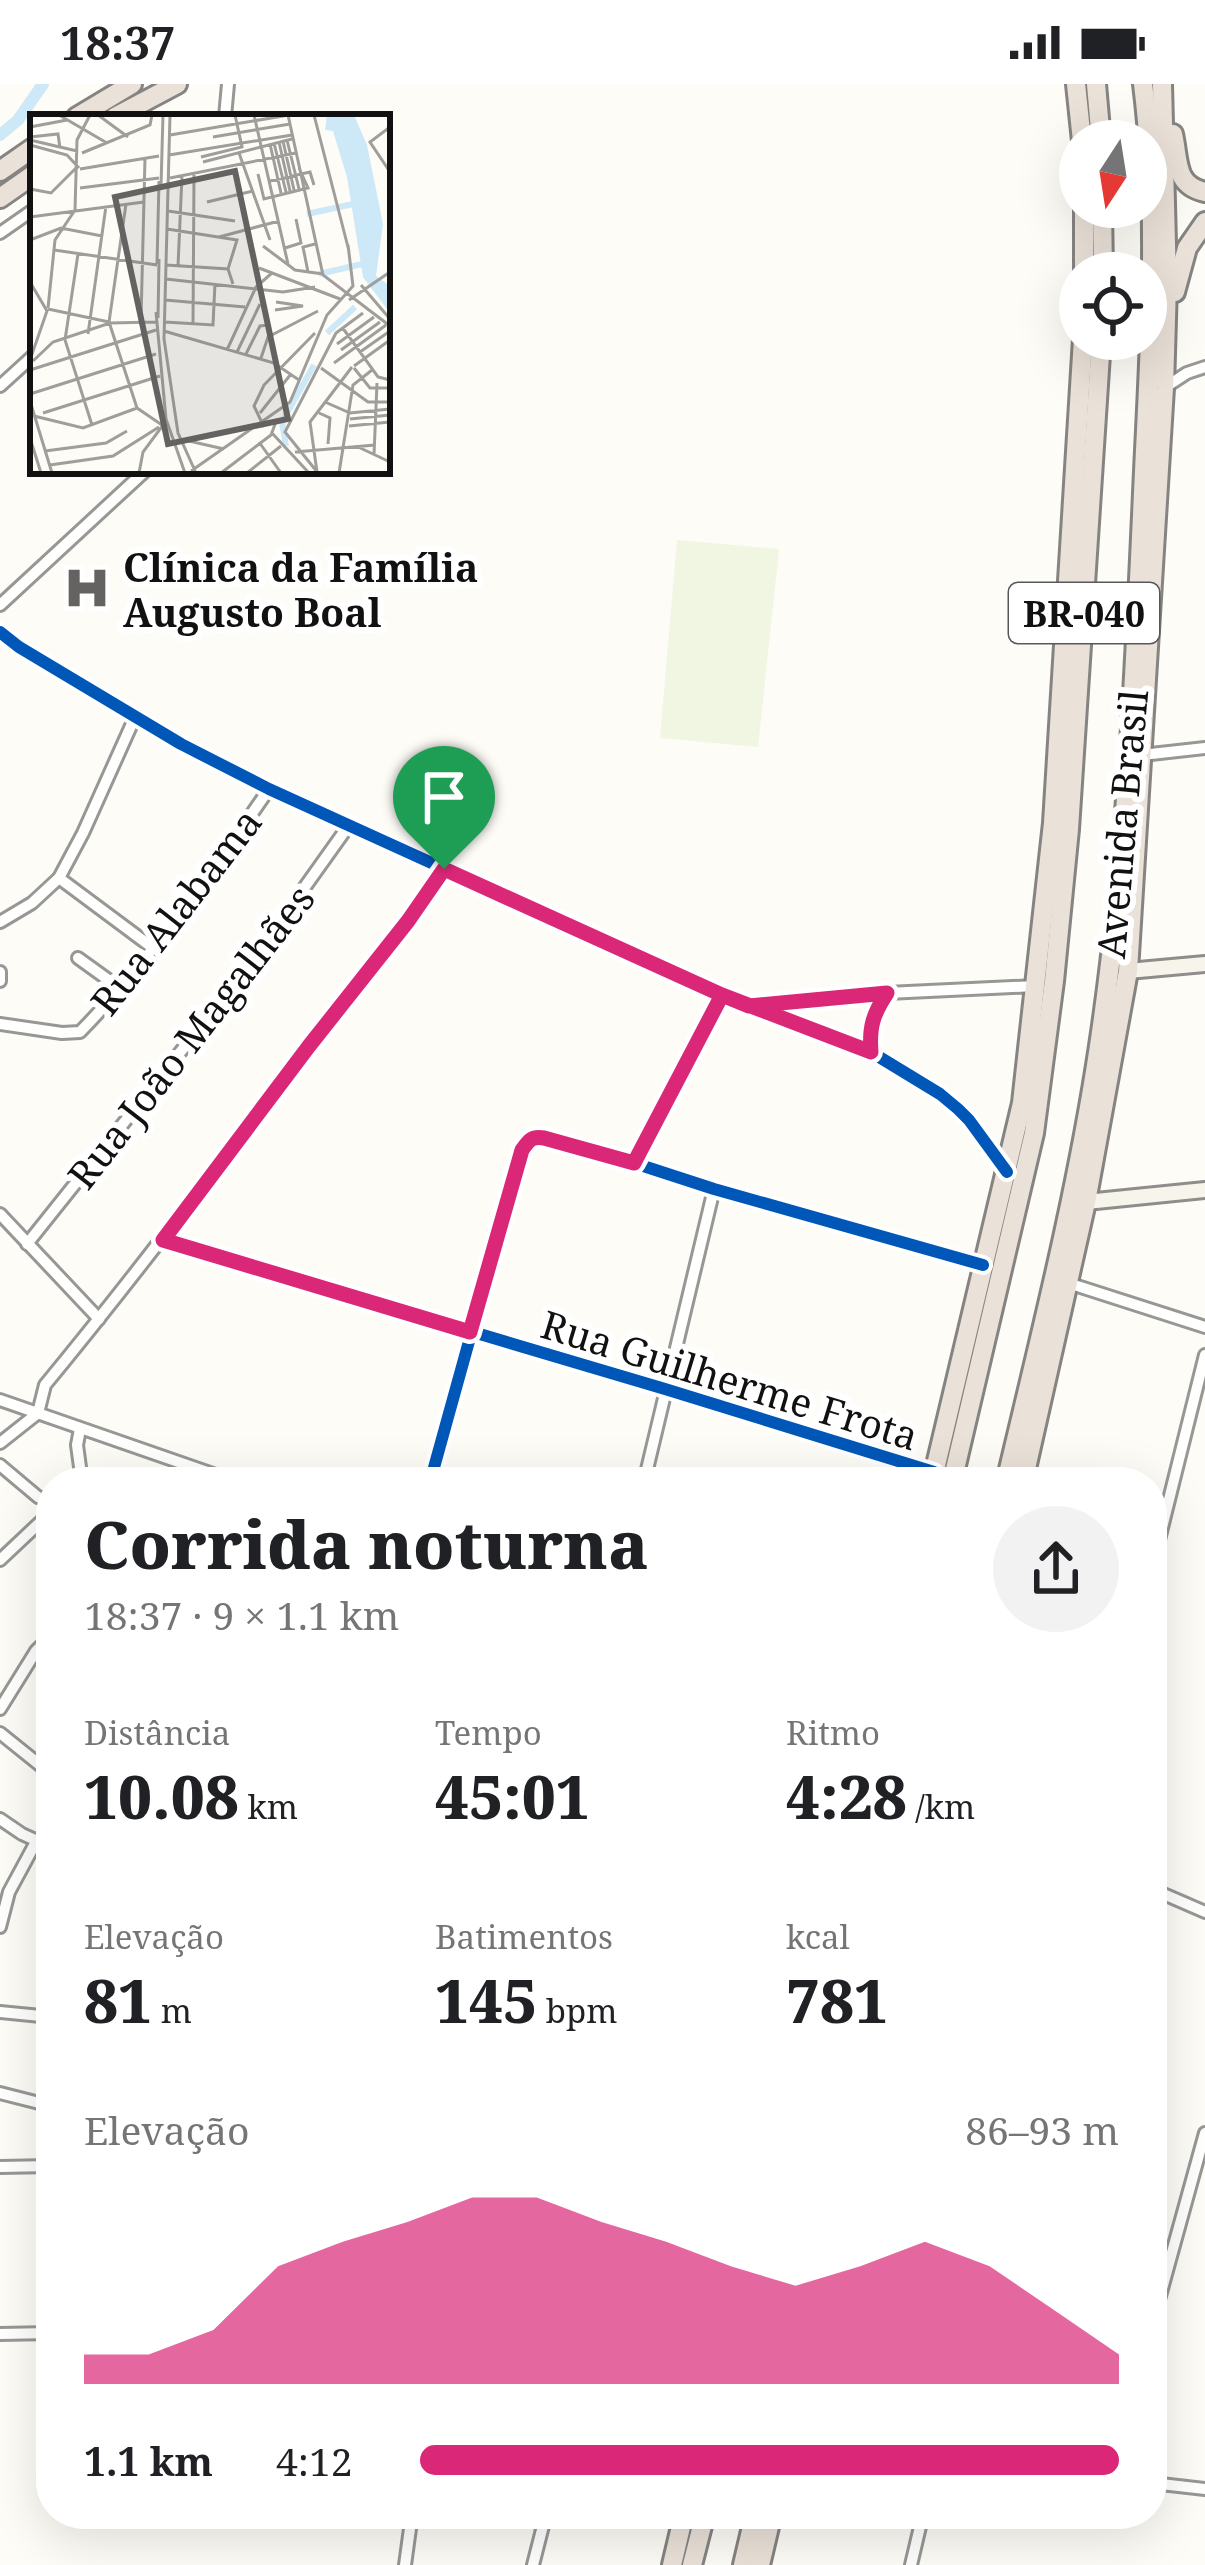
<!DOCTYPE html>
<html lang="pt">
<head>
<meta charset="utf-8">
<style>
  body { margin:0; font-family:"Noto Serif",serif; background:#f2f2f2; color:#202124; height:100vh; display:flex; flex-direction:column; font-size:45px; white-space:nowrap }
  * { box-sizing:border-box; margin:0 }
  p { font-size:39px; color:#757577 }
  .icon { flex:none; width:66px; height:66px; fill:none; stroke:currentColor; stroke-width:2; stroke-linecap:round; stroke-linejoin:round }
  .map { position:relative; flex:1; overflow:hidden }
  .side { position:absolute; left:36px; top:1383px; width:1131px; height:1062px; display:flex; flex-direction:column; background:#fff; border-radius:48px; box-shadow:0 12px 48px #0002 }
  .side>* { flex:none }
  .needle { width:78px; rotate:192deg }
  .controls { position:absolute; left:1059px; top:36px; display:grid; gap:24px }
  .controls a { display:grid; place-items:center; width:108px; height:108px; border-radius:50%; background:#fff; box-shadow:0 12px 48px #0002; font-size:60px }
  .pin { position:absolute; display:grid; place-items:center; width:102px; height:102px; color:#fff; margin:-123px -51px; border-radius:50% 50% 50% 0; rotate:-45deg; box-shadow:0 0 12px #0007 }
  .pin .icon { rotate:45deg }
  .round { display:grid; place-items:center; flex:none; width:126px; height:126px; border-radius:63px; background:#f2f2f2 }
  .summary { display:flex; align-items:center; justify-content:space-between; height:204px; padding:0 48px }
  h1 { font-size:66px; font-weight:800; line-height:90px }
  .figures { display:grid; grid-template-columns:repeat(3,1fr); gap:18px; height:204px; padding:12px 48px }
  .figures div { display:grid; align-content:center }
  .figures b { font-size:60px; font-weight:800 }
  .figures small { font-size:33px; font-weight:400 }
  .figures p { font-size:33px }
  .chart { height:336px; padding:24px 48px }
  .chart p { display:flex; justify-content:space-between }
  .chart svg { width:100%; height:216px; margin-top:12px; fill:#db2777; opacity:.7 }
  ul { padding:0 48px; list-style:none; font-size:39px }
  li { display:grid; grid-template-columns:192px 144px 1fr; align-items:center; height:90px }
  li i { height:30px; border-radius:15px; background:#db2777 }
  .status { display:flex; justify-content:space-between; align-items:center; height:84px; padding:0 60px; background:#fff; direction:ltr }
  .status svg { height:33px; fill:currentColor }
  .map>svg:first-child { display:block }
  .pitch { fill:#f0f6e1 }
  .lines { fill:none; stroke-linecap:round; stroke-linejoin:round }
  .canal { stroke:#cde8f7; stroke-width:12 }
  .street-casing { stroke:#979795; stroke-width:16 }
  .secondary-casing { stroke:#8e8d8b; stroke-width:20 }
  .highway-casing { stroke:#858482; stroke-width:24 }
  .street { stroke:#fffffe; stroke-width:10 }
  .secondary { stroke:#f6f4eb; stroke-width:14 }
  .highway { stroke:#eae1d8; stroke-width:18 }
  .cycleway-casing { stroke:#fff; stroke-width:20 }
  .cycleway { stroke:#0057b8; stroke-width:12 }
  .route-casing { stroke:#fff; stroke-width:24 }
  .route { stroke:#db2777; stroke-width:15 }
  .labels { text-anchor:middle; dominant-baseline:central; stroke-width:12; stroke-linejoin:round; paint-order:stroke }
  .shield { fill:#fff; stroke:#585858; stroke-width:3 }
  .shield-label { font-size:36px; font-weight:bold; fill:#111 }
  .poi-label { font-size:39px; font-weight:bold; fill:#111; stroke:#fff; text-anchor:start }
  .street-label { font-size:39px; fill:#111; stroke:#fff }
  .inset-river { fill:none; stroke:#cde8f7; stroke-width:6 }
  .inset-road { fill:none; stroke:#9f9e9b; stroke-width:3 }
  .view { fill:#646362; fill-opacity:0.15; stroke:#646362; stroke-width:6 }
  .inset-edge { fill:none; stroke:#111; stroke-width:6 }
</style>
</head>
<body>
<div class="status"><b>18:37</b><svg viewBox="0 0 49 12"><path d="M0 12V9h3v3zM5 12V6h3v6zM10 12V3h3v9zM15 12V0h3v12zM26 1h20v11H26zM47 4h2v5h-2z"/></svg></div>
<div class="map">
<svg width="1205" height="2481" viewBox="0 0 1205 2481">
  <rect width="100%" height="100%" fill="#fdfcf7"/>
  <path class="pitch" d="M 677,456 L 779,465 L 758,663 L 660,654 Z"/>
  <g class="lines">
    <path class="canal" d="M 0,51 L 18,36 L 43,0"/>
    <defs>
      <g id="street">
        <path d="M 225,33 L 228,0"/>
        <path d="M 0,149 L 33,126"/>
        <path d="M 0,302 L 33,272"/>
        <path d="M 1164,304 L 1187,289 L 1205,283"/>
        <path d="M 0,521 L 145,387"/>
        <path d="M 0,548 L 19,563 L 181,660 L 269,705 L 722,911 L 871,968 L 940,1010 L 958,1025 L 969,1036 L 1004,1085"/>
        <path d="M 1142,671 L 1205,664"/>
        <path d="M 59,794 L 153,864"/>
        <path d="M 0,838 L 32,819 L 59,794 L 83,749 L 135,633"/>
        <path d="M 78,874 L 121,905"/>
        <path d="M 0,888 L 0,897"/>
        <path d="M 752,921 L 887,909 L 1036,902"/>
        <path d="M 0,940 L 62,949 L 80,948 C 152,874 211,789 269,705"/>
        <path d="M 871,968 C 869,943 873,930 887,909"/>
        <path d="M 634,1079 L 722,911"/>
        <path d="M 0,1130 L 99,1235"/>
        <path d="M 163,1156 L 665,1305 L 934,1388"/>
        <path d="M 27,1160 L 245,887 L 349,741"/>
        <path d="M 1068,1199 L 1205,1243"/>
        <path d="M 0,1316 L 236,1398"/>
        <path d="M 80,1345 L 77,1361 L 82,1398"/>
        <path d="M 0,1359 L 38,1329 L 45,1301 C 135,1192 219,1080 305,967 C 351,906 400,848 444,785"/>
        <path d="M 0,1381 L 38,1413 L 51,1418"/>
        <path d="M 430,1398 L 522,1066 L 529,1055 L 535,1053 L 634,1079 L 714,1105 L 983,1181"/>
        <path d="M 644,1398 L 714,1105"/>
        <path d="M 0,1476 L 51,1428"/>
        <path d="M 1152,1484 L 1205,1271"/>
        <path d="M 0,1625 L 36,1567 L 51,1552"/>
        <path d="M 0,1649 L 51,1690"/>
        <path d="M 0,1735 L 22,1750 L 51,1763"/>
        <path d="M 1152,1805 L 1205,1828"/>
        <path d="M 0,1843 L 9,1808 L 36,1758"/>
        <path d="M 0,1928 L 51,1933"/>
        <path d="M 0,2009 L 51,2022"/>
        <path d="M 0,2083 L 51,2082"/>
        <path d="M 1152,2241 L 1205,2049"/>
        <path d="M 0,2250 L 51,2249"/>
        <path d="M 1152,2399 L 1205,2405"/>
        <path d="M 405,2481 L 412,2430"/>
        <path d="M 533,2481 L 546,2430"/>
        <path d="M 911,2481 L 923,2430"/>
      </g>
      <g id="secondary">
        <path d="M 1128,887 L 1205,880"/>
        <path d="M 1086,1118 L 1205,1106"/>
      </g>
      <g id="highway">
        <path d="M 1076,0 L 1082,57"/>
        <path d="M 1096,0 L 1101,57"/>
        <path d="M 77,33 L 132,0"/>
        <path d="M 115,33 L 177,0"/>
        <path d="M 1173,50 C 1179,77 1174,101 1205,108"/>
        <path d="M 0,87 L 33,64"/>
        <path d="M 0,114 L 33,91"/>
        <path d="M 1102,123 L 1103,189"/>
        <path d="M 1084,189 L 1084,123"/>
        <path d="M 1175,208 L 1187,164 L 1205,138"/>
        <path d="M 932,1398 L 1022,1019 L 1053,739 L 1083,255"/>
        <path d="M 952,1398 L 1034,1049 L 1054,897 L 1069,745 L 1101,255"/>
        <path d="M 1006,1398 C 1040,1254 1077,1109 1099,962 C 1126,782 1135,591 1143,409 C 1149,273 1160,135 1143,0"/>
        <path d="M 1023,1398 L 1086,1118 L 1128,887 L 1164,304 L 1167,200 L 1162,0"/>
        <path d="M 672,2481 L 684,2430"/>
        <path d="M 692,2481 L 705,2430"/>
        <path d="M 743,2481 L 755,2430"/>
        <path d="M 760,2481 L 772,2430"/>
      </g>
    </defs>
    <use href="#street" class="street-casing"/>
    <use href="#secondary" class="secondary-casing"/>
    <use href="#highway" class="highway-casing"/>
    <use href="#street" class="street"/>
    <use href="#secondary" class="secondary"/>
    <use href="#highway" class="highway"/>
    <defs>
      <g id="cycleway">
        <path d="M 0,548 L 19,563 L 181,660 L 269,705 L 722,911 L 871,968 L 940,1010 L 958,1025 L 969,1036 L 1007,1088"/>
        <path d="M 163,1156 L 665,1305 L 934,1388"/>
        <path d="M 430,1398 L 522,1066 L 529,1055 L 535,1053 L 634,1079 L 714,1105 L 983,1181"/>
      </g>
    </defs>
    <use href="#cycleway" class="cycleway-casing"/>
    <use href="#cycleway" class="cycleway"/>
  </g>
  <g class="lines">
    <defs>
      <path id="route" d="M 444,785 L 408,837 L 309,962 L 163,1156 L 470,1248 L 522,1066 C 529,1056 532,1052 544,1054 L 634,1079 L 722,911 L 749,922 L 887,909 C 873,930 869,943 871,968 C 821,949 771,930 722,911 L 444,785"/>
    </defs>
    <use href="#route" class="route-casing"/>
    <use href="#route" class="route"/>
  </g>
  <defs>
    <symbol id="hospital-bare" viewBox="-9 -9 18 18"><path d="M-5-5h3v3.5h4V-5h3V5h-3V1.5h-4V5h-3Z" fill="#646362" stroke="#fff" stroke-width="2.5" paint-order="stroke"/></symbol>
  </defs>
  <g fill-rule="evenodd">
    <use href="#hospital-bare" x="54" y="471" width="66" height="66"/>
  </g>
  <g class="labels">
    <rect class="shield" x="1009" y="499" width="150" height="60" rx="9"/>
    <g class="shield-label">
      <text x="1084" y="529">BR-040</text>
    </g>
    <g class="poi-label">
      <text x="123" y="482">Clínica da Família<tspan x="123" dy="45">Augusto Boal</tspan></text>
    </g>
    <g class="street-label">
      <text transform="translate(1121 740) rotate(-85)">Avenida Brasil</text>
      <text transform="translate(175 827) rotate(-52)">Rua Alabama</text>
      <text transform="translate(190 952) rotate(-52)">Rua João Magalhães</text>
      <text transform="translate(730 1295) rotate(17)">Rua Guilherme Frota</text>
    </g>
  </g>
  <g transform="translate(30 30)">
    <rect width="360" height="360" fill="#fdfcf7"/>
    <path d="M 297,1 L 324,1 L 337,31 L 353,110 L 346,162 L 360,172 L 360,199 L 333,163 L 317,63 L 303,17 L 295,16 Z" fill="#cde8f7"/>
    <path class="inset-river" d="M 277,100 L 323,90M 289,160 L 332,150M 297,219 L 325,193M 256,332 L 252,308 L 284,251"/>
    <path class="inset-road" d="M 29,1 L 77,29M 68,1 L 98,23M 140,1 L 134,225 L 148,319 L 166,359M 224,1 L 258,150M 258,1 L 293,161 L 360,212M 284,1 L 319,137M 0,13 L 37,6M 360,13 L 340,28 L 360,58M 140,21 L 259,1M 0,23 L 28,20 L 30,34M 183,23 L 260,10M 0,26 L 47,37M 257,26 L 269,75M 253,27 L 264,76M 249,28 L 260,77M 244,29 L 256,78M 240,30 L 251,79M 0,31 L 37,41 L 49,54M 52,39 L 120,11 L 122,1M 209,39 L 240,126M 139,41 L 262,21M 171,43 L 212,33 L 205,1M 173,48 L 262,25M 50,55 L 129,42M 228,60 L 234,85 L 278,74 L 269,54M 140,64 L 266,39M 240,67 L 280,58 L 284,71M 131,72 L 133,1M 50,74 L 129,64M 0,75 L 21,79 L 47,53M 177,88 L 223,77M 96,90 L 79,208 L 107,294M 138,97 L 205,107M 0,103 L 114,88M 137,115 L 207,126 L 198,155M 189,123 L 249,107M 0,126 L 31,114 L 72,122M 233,132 L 265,156 L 293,160M 255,134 L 271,129 L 266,105M 24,136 L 127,151M 48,140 L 35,226 L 62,311M 127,150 L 129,67M 136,151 L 198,155 L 203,170M 148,152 L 152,62M 229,154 L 310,185M 278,158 L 273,133 L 285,130M 136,165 L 253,178 L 285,173M 0,168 L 17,197 L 0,246M 331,171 L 360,205M 135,186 L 215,193M 319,186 L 360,158M 18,194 L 25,126 L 45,96 L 47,26 L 60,1M 18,195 L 79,208M 245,196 L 273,192 L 246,188M 126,198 L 136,305 L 155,359M 128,204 L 129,145M 111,206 L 115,44M 135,208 L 183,211 L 185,169M 163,210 L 164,61M 312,213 L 348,263 L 360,266M 134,217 L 244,249 L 269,266M 58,220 L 76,92M 307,230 L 344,203M 197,236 L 226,173 L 242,159M 311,236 L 350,208M 207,238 L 230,190M 330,238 L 360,217M 216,240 L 230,212 L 239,211M 231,244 L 238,223 L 288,197M 3,247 L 23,228 L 80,209 L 126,208M 304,249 L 356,211M 324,252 L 360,226M 291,254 L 338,288 L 360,288M 324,254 L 340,274 L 360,274M 0,256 L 126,216M 0,280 L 126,240M 0,287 L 22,359M 295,288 L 320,299 L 360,295M 13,299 L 130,262M 230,299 L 261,260M 289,299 L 300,304 L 298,330M 4,302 L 53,314 L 107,294 L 132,311M 320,305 L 360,301M 319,312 L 360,308M 234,313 L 224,292 L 234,271 L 285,219M 242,319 L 279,359M 0,324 L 11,359M 150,325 L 194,335M 229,328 L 251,359M 326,332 L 360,348M 15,337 L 76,329 L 97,317M 265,338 L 345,331M 344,341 L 347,269M 20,351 L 83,342 L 129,313M 161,357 L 260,288 L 297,201 L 323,172 L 318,131M 287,358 L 280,308 L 322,253M 109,359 L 113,338 L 136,307M 191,359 L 241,321 L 247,305M 217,359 L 251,332M 288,359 L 255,318 L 306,219 L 333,199M 309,359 L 323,271 L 342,256"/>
    <path class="view" d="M 205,57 L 258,305 L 138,330 L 85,83 Z"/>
    <rect width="360" height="360" class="inset-edge"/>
  </g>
</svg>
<div class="controls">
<a><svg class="needle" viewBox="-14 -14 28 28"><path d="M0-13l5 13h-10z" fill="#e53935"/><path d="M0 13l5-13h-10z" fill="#757577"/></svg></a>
<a><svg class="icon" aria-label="locate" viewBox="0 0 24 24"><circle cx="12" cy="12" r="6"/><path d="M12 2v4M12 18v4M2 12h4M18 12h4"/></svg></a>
</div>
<div class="pin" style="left:444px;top:785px;background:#1e9e55"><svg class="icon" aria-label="arrive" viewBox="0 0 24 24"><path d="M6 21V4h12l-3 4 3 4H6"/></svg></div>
<section class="side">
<div class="summary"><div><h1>Corrida noturna</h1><p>18:37 · 9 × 1.1 km</p></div><a class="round"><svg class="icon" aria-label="share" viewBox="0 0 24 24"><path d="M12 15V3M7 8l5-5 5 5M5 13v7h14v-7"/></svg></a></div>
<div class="figures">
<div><p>Distância</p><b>10.08<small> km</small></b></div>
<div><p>Tempo</p><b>45:01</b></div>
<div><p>Ritmo</p><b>4:28<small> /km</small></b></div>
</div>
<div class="figures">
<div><p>Elevação</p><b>81<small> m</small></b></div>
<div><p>Batimentos</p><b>145<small> bpm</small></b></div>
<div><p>kcal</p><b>781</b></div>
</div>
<div class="chart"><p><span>Elevação</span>86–93 m</p>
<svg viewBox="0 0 160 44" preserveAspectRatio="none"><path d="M0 44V38L10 38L20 33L30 20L40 15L50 11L60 6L70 6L80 11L90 15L100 20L110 24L120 20L130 15L140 20L150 29L160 38V44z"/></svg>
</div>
<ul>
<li><b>1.1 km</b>4:12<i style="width:100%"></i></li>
</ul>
</section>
</div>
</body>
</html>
